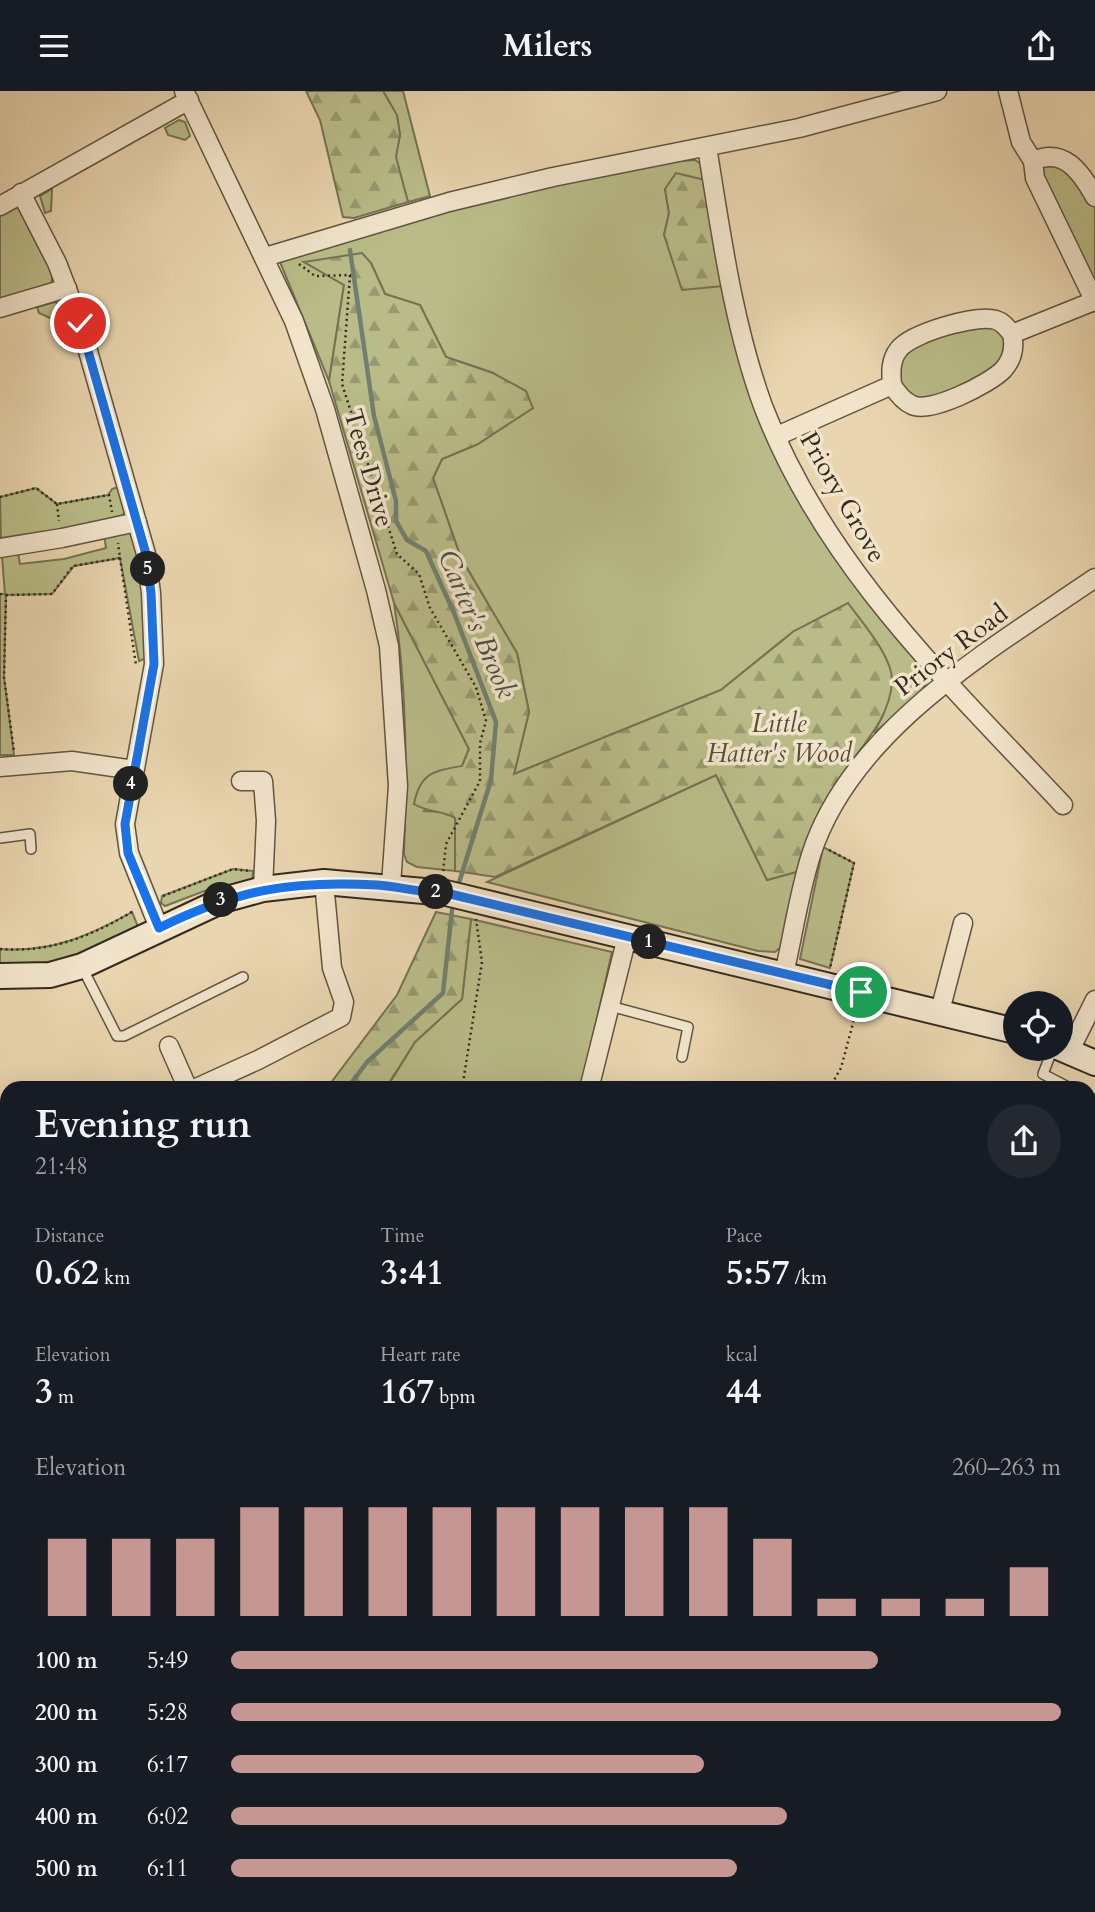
<!DOCTYPE html>
<html lang="en">
<head>
<meta charset="utf-8">
<style>
  body { margin:0; font-family:Cardo,serif; background:#242831; color:#f1f3f6; height:100vh; display:flex; flex-direction:column; font-size:26px; white-space:nowrap }
  * { box-sizing:border-box; margin:0 }
  p { font-size:23px; color:#9ea1a6 }
  .icon { flex:none; width:38px; height:38px; fill:none; stroke:currentColor; stroke-width:2; stroke-linecap:round; stroke-linejoin:round }
  .map { position:relative; flex:1; overflow:hidden }
  .drawer { position:absolute; left:0px; top:990px; width:1096px; height:831px; display:flex; flex-direction:column; background:#171b24; border-radius:21px 21px 0 0; box-shadow:0 7px 28px #0002 }
  .drawer>* { flex:none }
  .buttons { position:absolute; left:1003px; top:900px; display:grid; gap:14px }
  .buttons a { display:grid; place-items:center; width:70px; height:70px; border-radius:50%; background:#171b24; box-shadow:0 7px 28px #0002; font-size:35px }
  .pin { position:absolute; display:grid; place-items:center; width:60px; height:60px; color:#fff; margin:-30px; border:4px solid #fff; border-radius:50%; box-shadow:0 2px 7px #0007 }
  .km { position:absolute; width:35px; height:35px; margin:-18px; border-radius:50%; background:#222; color:#fff; font-size:19px; line-height:35px; text-align:center }
  .round { display:grid; place-items:center; flex:none; width:74px; height:74px; border-radius:37px; background:#242831 }
  .summary { display:flex; align-items:center; justify-content:space-between; height:119px; padding:0 35px }
  h1 { font-size:38px; font-weight:800; line-height:52px }
  .stats { display:grid; grid-template-columns:repeat(3,1fr); gap:10px; height:119px; padding:7px 35px }
  .stats div { display:grid; align-content:center }
  .stats b { font-size:35px; font-weight:800 }
  .stats small { font-size:19px; font-weight:400 }
  .stats p { font-size:19px }
  .chart { height:196px; padding:14px 35px }
  .chart p { display:flex; justify-content:space-between }
  .chart svg { width:100%; height:126px; margin-top:7px; stroke:#c59692; stroke-width:6 }
  ul { padding:0 35px; list-style:none; font-size:23px }
  li { display:grid; grid-template-columns:112px 84px 1fr; align-items:center; height:52px }
  li i { height:18px; border-radius:9px; background:#c59692 }
  header { display:flex; justify-content:space-between; align-items:center; height:91px; padding:0 35px; background:#171b24; font-size:32px; font-weight:800 }
  .map>svg:first-child { display:block }
  .grass { fill:#b9bc88; stroke:#767353; stroke-width:2 }
  .forest { fill:url(#forest-firs); stroke:#767353; stroke-width:2 }
  .park { fill:url(#park-dots); stroke:#767353; stroke-width:2 }
  .lines { fill:none; stroke-linecap:round; stroke-linejoin:round }
  .stream { stroke:#708071; stroke-width:4.5 }
  .lane-casing { stroke:#615542; stroke-width:12 }
  .street-casing { stroke:#615542; stroke-width:21 }
  .secondary-casing { stroke:#342a1e; stroke-width:28 }
  .path { stroke:#342a1e; stroke-width:2.5; stroke-dasharray:2 3.5; stroke-linecap:butt }
  .lane { stroke:#f1e4cb; stroke-width:9 }
  .street { stroke:#f1e4cb; stroke-width:18 }
  .secondary { stroke:#f1e4cb; stroke-width:24 }
  .route-casing { stroke:#fff; stroke-width:14 }
  .route { stroke:#1a73e8; stroke-width:9 }
  .labels { text-anchor:middle; dominant-baseline:central; stroke-width:7; stroke-linejoin:round; paint-order:stroke }
  .street-label { font-size:26px; fill:#342a1e; stroke:#f1e4cb }
  .park-label { font-size:26px; font-style:italic; fill:#554e38; stroke:#f1e4cb }
  .water-label { font-size:28px; font-style:italic; fill:#4d4e40; stroke:#f1e4cb }
</style>
</head>
<body>
<header><svg class="icon" aria-label="menu" viewBox="0 0 24 24"><path d="M4 6h16M4 12h16M4 18h16"/></svg>Milers<svg class="icon" aria-label="share" viewBox="0 0 24 24"><path d="M12 15V3M7 8l5-5 5 5M5 13v7h14v-7"/></svg></header>
<div class="map">
<svg width="1095" height="1821" viewBox="0 0 1095 1821">
  <defs>
    <pattern id="forest-firs" width="22" height="20" patternUnits="userSpaceOnUse" patternTransform="scale(1.75)"><rect width="22" height="20" fill="#b9bc88"/><path d="M5 1l3.5 6h-7zM16 11l3.5 6h-7z" fill="#97996f"/></pattern>
    <pattern id="park-dots" width="8" height="8" patternUnits="userSpaceOnUse" patternTransform="scale(1.75)"><rect width="8" height="8" fill="#b9bc88"/><path d="M2 2h.1M6 6h.1" fill="none" stroke="#97996f" stroke-width="1.8" stroke-linecap="round"/></pattern>
  </defs>
  <rect width="100%" height="100%" fill="#e9d5af"/>
  <filter id="stains"><feTurbulence type="fractalNoise" baseFrequency=".00286" numOctaves="4"/><feColorMatrix values="0 0 0 0 .2 0 0 0 0 .09 0 0 0 0 .02 0 0 0 .5 -.17"/></filter>
  <radialGradient id="worn" r=".72"><stop offset=".6" stop-color="#630" stop-opacity="0"/><stop offset="1" stop-color="#630" stop-opacity=".3"/></radialGradient>
  <g class="grass">
    <path d="M 383,0 L 403,0 L 430,105 L 408,111 L 395,66 L 400,44 L 397,25 Z"/>
    <path d="M 179,29 L 185,31 L 190,45 L 185,49 L 168,44 L 165,37 Z"/>
    <path d="M 1054,64 L 1095,106 L 1095,211 L 1035,87 L 1041,66 Z"/>
    <path d="M 695,69 L 701,73 L 705,89 L 665,98 L 669,122 L 664,144 L 723,195 L 827,454 L 850,488 L 930,586 L 918,605 L 874,642 L 884,622 L 794,540 L 721,599 L 514,683 L 529,621 L 517,562 L 461,467 L 433,387 L 442,368 L 478,353 L 493,282 L 446,266 L 420,214 L 385,203 L 371,172 L 305,171 L 344,194 L 329,290 L 280,171 L 469,111 L 654,72 Z"/>
    <path d="M 52,98 L 51,120 L 45,122 L 40,105 Z"/>
    <path d="M 11,116 L 19,117 C 30,137 58,170 51,193 L 0,211 L 0,122 Z"/>
    <path d="M 55,211 L 60,213 L 65,229 L 59,231 L 39,222 L 37,216 Z"/>
    <path d="M 971,228 L 1012,243 L 1004,278 L 923,317 L 891,285 L 894,266 Z"/>
    <path d="M 121,395 L 127,416 L 123,424 L 61,442 L 1,449 L 0,406 L 36,397 L 57,413 L 108,404 L 112,398 Z"/>
    <path d="M 130,439 L 137,449 L 149,566 L 139,570 L 120,467 L 74,475 L 52,503 L 6,504 L 4,586 L 14,664 L 0,664 L 0,503 L 5,503 L 2,466 L 18,462 L 20,473 L 64,468 L 106,457 L 104,444 Z"/>
    <path d="M 394,512 L 469,658 L 462,675 L 424,720 L 446,721 L 455,727 L 455,780 L 417,776 L 407,771 L 404,763 C 407,678 407,596 394,512 Z"/>
    <path d="M 716,684 L 767,789 L 800,780 L 781,856 L 775,861 L 758,860 L 487,791 Z"/>
    <path d="M 823,756 L 854,772 L 830,877 L 800,868 Z"/>
    <path d="M 233,778 L 253,780 L 252,792 L 225,797 L 220,794 L 165,815 L 161,812 L 162,805 Z"/>
    <path d="M 132,821 L 139,838 C 91,863 54,874 0,876 L 0,858 C 50,862 89,845 132,821 Z"/>
    <path d="M 471,828 L 612,861 L 581,997 L 386,998 L 415,951 L 462,908 Z"/>
    <path d="M 1095,1071 L 1095,1142 L 1089,1147 L 1088,1072 Z"/>
    <path d="M 0,1655 L 7,1658 L 7,1719 L 0,1706 Z"/>
    <path d="M 1095,1680 L 1095,1720 L 1089,1721 L 1089,1681 Z"/>
    <path d="M 7,1742 L 7,1770 L 0,1774 L 0,1746 Z"/>
  </g>
  <g class="forest">
    <path d="M 306,0 L 383,0 L 397,24 L 400,44 L 396,66 L 408,111 L 354,127 L 343,126 L 320,29 Z"/>
    <path d="M 676,82 L 705,89 L 723,195 L 682,199 L 664,144 L 669,122 L 665,98 Z"/>
    <path d="M 362,162 L 371,172 L 385,203 L 420,214 L 446,266 L 493,282 L 526,300 L 533,317 L 478,353 L 442,368 L 433,387 L 461,467 L 517,562 L 529,621 L 514,683 L 721,599 L 794,540 L 848,512 C 861,530 893,566 892,590 C 890,633 854,661 834,696 C 820,723 808,752 800,780 L 767,789 L 716,684 L 495,786 L 455,780 L 455,727 C 442,719 428,722 414,713 C 420,682 433,680 462,675 L 469,658 L 394,512 L 329,290 L 344,194 L 304,171 Z"/>
    <path d="M 436,821 L 471,828 L 462,908 L 415,951 L 386,997 L 327,997 L 397,904 Z"/>
  </g>
  <path class="park" d="M 1095,1750 L 1095,1821 L 664,1821 L 704,1815 L 1088,1815 L 1089,1751 Z"/>
  <g class="lines">
    <g class="stream">
      <path d="M 350,159 L 374,325 L 396,410 L 396,430 L 407,449 L 426,460 L 454,522 L 496,631 L 491,689 L 458,795"/>
      <path d="M 347,998 L 367,971 L 443,902 L 452,819"/>
      <path d="M 758,1821 L 759,1815"/>
    </g>
    <defs>
      <g id="lane">
        <path d="M 0,747 L 30,743 L 31,758"/>
        <path d="M 82,876 L 117,945 L 124,945 L 243,886"/>
        <path d="M 610,915 L 688,936 L 682,966"/>
        <path d="M 1053,957 L 1043,983 L 1072,998"/>
        <path d="M 1088,1006 L 1095,1009"/>
      </g>
      <g id="street">
        <path d="M 184,0 L 294,230 L 325,318 L 376,499 L 389,555 L 398,695 L 391,794"/>
        <path d="M 1008,0 L 1021,51 L 1033,70 L 1035,87 L 1095,211"/>
        <path d="M 707,56 C 721,142 733,233 763,315 C 824,475 949,592 1063,714"/>
        <path d="M 1033,70 C 1064,56 1081,81 1095,106"/>
        <path d="M 21,102 L 57,172 L 80,232 L 146,463 L 151,502 L 154,573 L 125,733 L 129,762 L 159,837"/>
        <path d="M 0,115 L 189,9"/>
        <path d="M 265,166 L 449,111 L 553,86 L 799,37 L 937,0"/>
        <path d="M 0,217 L 67,197"/>
        <path d="M 1012,243 L 1094,210"/>
        <path d="M 777,345 L 892,294 C 897,302 903,310 912,314 C 930,323 989,293 1003,279 C 1013,268 1015,256 1012,243 C 1007,237 1003,231 996,229 C 976,223 912,242 899,258 C 890,269 891,282 892,294"/>
        <path d="M 0,457 L 62,447 L 137,431"/>
        <path d="M 0,676 L 72,670 L 134,679"/>
        <path d="M 241,690 L 263,690 L 266,730 L 263,798"/>
        <path d="M 784,883 C 793,844 799,802 811,764 C 851,638 993,557 1095,487"/>
        <path d="M 940,920 L 963,832"/>
        <path d="M 169,955 L 188,998"/>
        <path d="M 1069,961 L 1095,909"/>
        <path d="M 194,998 L 258,969 L 341,926 L 344,911 L 332,877 L 324,791"/>
        <path d="M 589,998 L 627,846"/>
        <path d="M 1088,1081 L 1095,1072"/>
        <path d="M 0,1093 L 7,1102"/>
        <path d="M 1088,1245 L 1095,1242"/>
        <path d="M 1088,1264 L 1095,1279"/>
        <path d="M 1088,1310 L 1095,1307"/>
        <path d="M 0,1469 L 7,1472"/>
        <path d="M 1088,1562 L 1095,1562"/>
        <path d="M 57,1821 L 72,1815"/>
      </g>
      <g id="secondary">
        <path d="M 0,885 L 50,884 L 82,875 L 223,809 L 263,798 L 324,791 L 446,802 L 1015,940"/>
        <path d="M 1060,957 L 1095,972"/>
        <path d="M 0,1632 L 7,1635"/>
        <path d="M 1088,1738 L 1095,1737"/>
        <path d="M 263,1815 L 268,1821"/>
        <path d="M 575,1821 L 614,1815"/>
      </g>
    </defs>
    <use href="#lane" class="lane-casing"/>
    <use href="#street" class="street-casing"/>
    <use href="#secondary" class="secondary-casing"/>
    <g class="path">
      <path d="M 299,173 L 315,185 L 350,184 L 342,293 L 397,463 L 419,483 L 430,517 L 476,596 L 486,630 L 480,652 L 480,690 L 446,753 L 443,782"/>
      <path d="M 0,406 L 36,397 L 57,413 L 109,404 L 112,421"/>
      <path d="M 57,413 L 59,430"/>
      <path d="M 120,467 L 136,574"/>
      <path d="M 0,503 L 6,504 L 4,586 L 14,660"/>
      <path d="M 6,504 L 52,503 L 73,475 L 120,467 L 118,452"/>
      <path d="M 829,759 L 854,772 L 830,877"/>
      <path d="M 163,805 L 233,778 L 249,780"/>
      <path d="M 0,858 C 51,862 92,845 135,819"/>
      <path d="M 462,998 L 482,871 L 476,828"/>
      <path d="M 829,998 L 841,977 L 856,921"/>
      <path d="M 1088,1147 L 1095,1142"/>
      <path d="M 1088,1343 L 1095,1340"/>
      <path d="M 0,1373 L 6,1377 L 0,1385"/>
      <path d="M 1088,1691 L 1095,1690"/>
      <path d="M 0,1706 L 7,1719"/>
      <path d="M 0,1774 L 7,1770"/>
      <path d="M 291,1815 L 310,1821"/>
      <path d="M 848,1815 L 859,1821"/>
      <path d="M 830,1821 L 839,1815"/>
    </g>
    <use href="#lane" class="lane"/>
    <use href="#street" class="street"/>
    <use href="#secondary" class="secondary"/>
  </g>
  <g class="lines">
    <defs>
      <path id="route" d="M 80,232 L 146,463 L 151,502 L 154,573 L 125,733 L 128,762 L 159,837 C 236,799 291,789 377,794 C 399,795 423,803 446,802 L 861,901"/>
    </defs>
    <use href="#route" class="route-casing"/>
    <use href="#route" class="route"/>
  </g>
  <g class="labels">
    <g class="street-label">
      <text transform="translate(369 377) rotate(74)">Tees Drive</text>
      <text transform="translate(843 406) rotate(60)">Priory Grove</text>
      <text transform="translate(951 559) rotate(-37)">Priory Road</text>
    </g>
    <g class="park-label">
      <text x="779" y="632">Little<tspan x="779" dy="30">Hatter's Wood</tspan></text>
    </g>
    <g class="water-label">
      <text transform="translate(477 533) rotate(67)">Carter's Brook</text>
    </g>
  </g>
  <rect width="100%" height="100%" filter="url(#stains)"/>
  <rect width="100%" height="100%" fill="url(#worn)"/>
</svg>
<div class="buttons">
<a><svg class="icon" aria-label="locate" viewBox="0 0 24 24"><circle cx="12" cy="12" r="6"/><path d="M12 2v4M12 18v4M2 12h4M18 12h4"/></svg></a>
</div>
<div class="pin" style="left:861px;top:901px;background:#1e9e55"><svg class="icon" aria-label="arrive" viewBox="0 0 24 24"><path d="M6 21V4h12l-3 4 3 4H6"/></svg></div>
<div class="pin" style="left:80px;top:232px;background:#d93025"><svg class="icon" aria-label="check" viewBox="0 0 24 24"><path d="M5 12l5 5 9-10"/></svg></div>
<b class="km" style="left:649px;top:851px">1</b>
<b class="km" style="left:436px;top:801px">2</b>
<b class="km" style="left:221px;top:809px">3</b>
<b class="km" style="left:131px;top:693px">4</b>
<b class="km" style="left:148px;top:478px">5</b>
<section class="drawer">
<div class="summary"><div><h1>Evening run</h1><p>21:48</p></div><a class="round"><svg class="icon" aria-label="share" viewBox="0 0 24 24"><path d="M12 15V3M7 8l5-5 5 5M5 13v7h14v-7"/></svg></a></div>
<div class="stats">
<div><p>Distance</p><b>0.62<small> km</small></b></div>
<div><p>Time</p><b>3:41</b></div>
<div><p>Pace</p><b>5:57<small> /km</small></b></div>
</div>
<div class="stats">
<div><p>Elevation</p><b>3<small> m</small></b></div>
<div><p>Heart rate</p><b>167<small> bpm</small></b></div>
<div><p>kcal</p><b>44</b></div>
</div>
<div class="chart"><p><span>Elevation</span>260–263 m</p>
<svg viewBox="0 0 160 44" preserveAspectRatio="none"><path d="M5 44V17M15 44V17M25 44V17M35 44V6M45 44V6M55 44V6M65 44V6M75 44V6M85 44V6M95 44V6M105 44V6M115 44V17M125 44V38M135 44V38M145 44V38M155 44V27"/></svg>
</div>
<ul>
<li><b>100 m</b>5:49<i style="width:78%"></i></li>
<li><b>200 m</b>5:28<i style="width:100%"></i></li>
<li><b>300 m</b>6:17<i style="width:57%"></i></li>
<li><b>400 m</b>6:02<i style="width:67%"></i></li>
<li><b>500 m</b>6:11<i style="width:61%"></i></li>
</ul>
</section>
</div>
</body>
</html>
